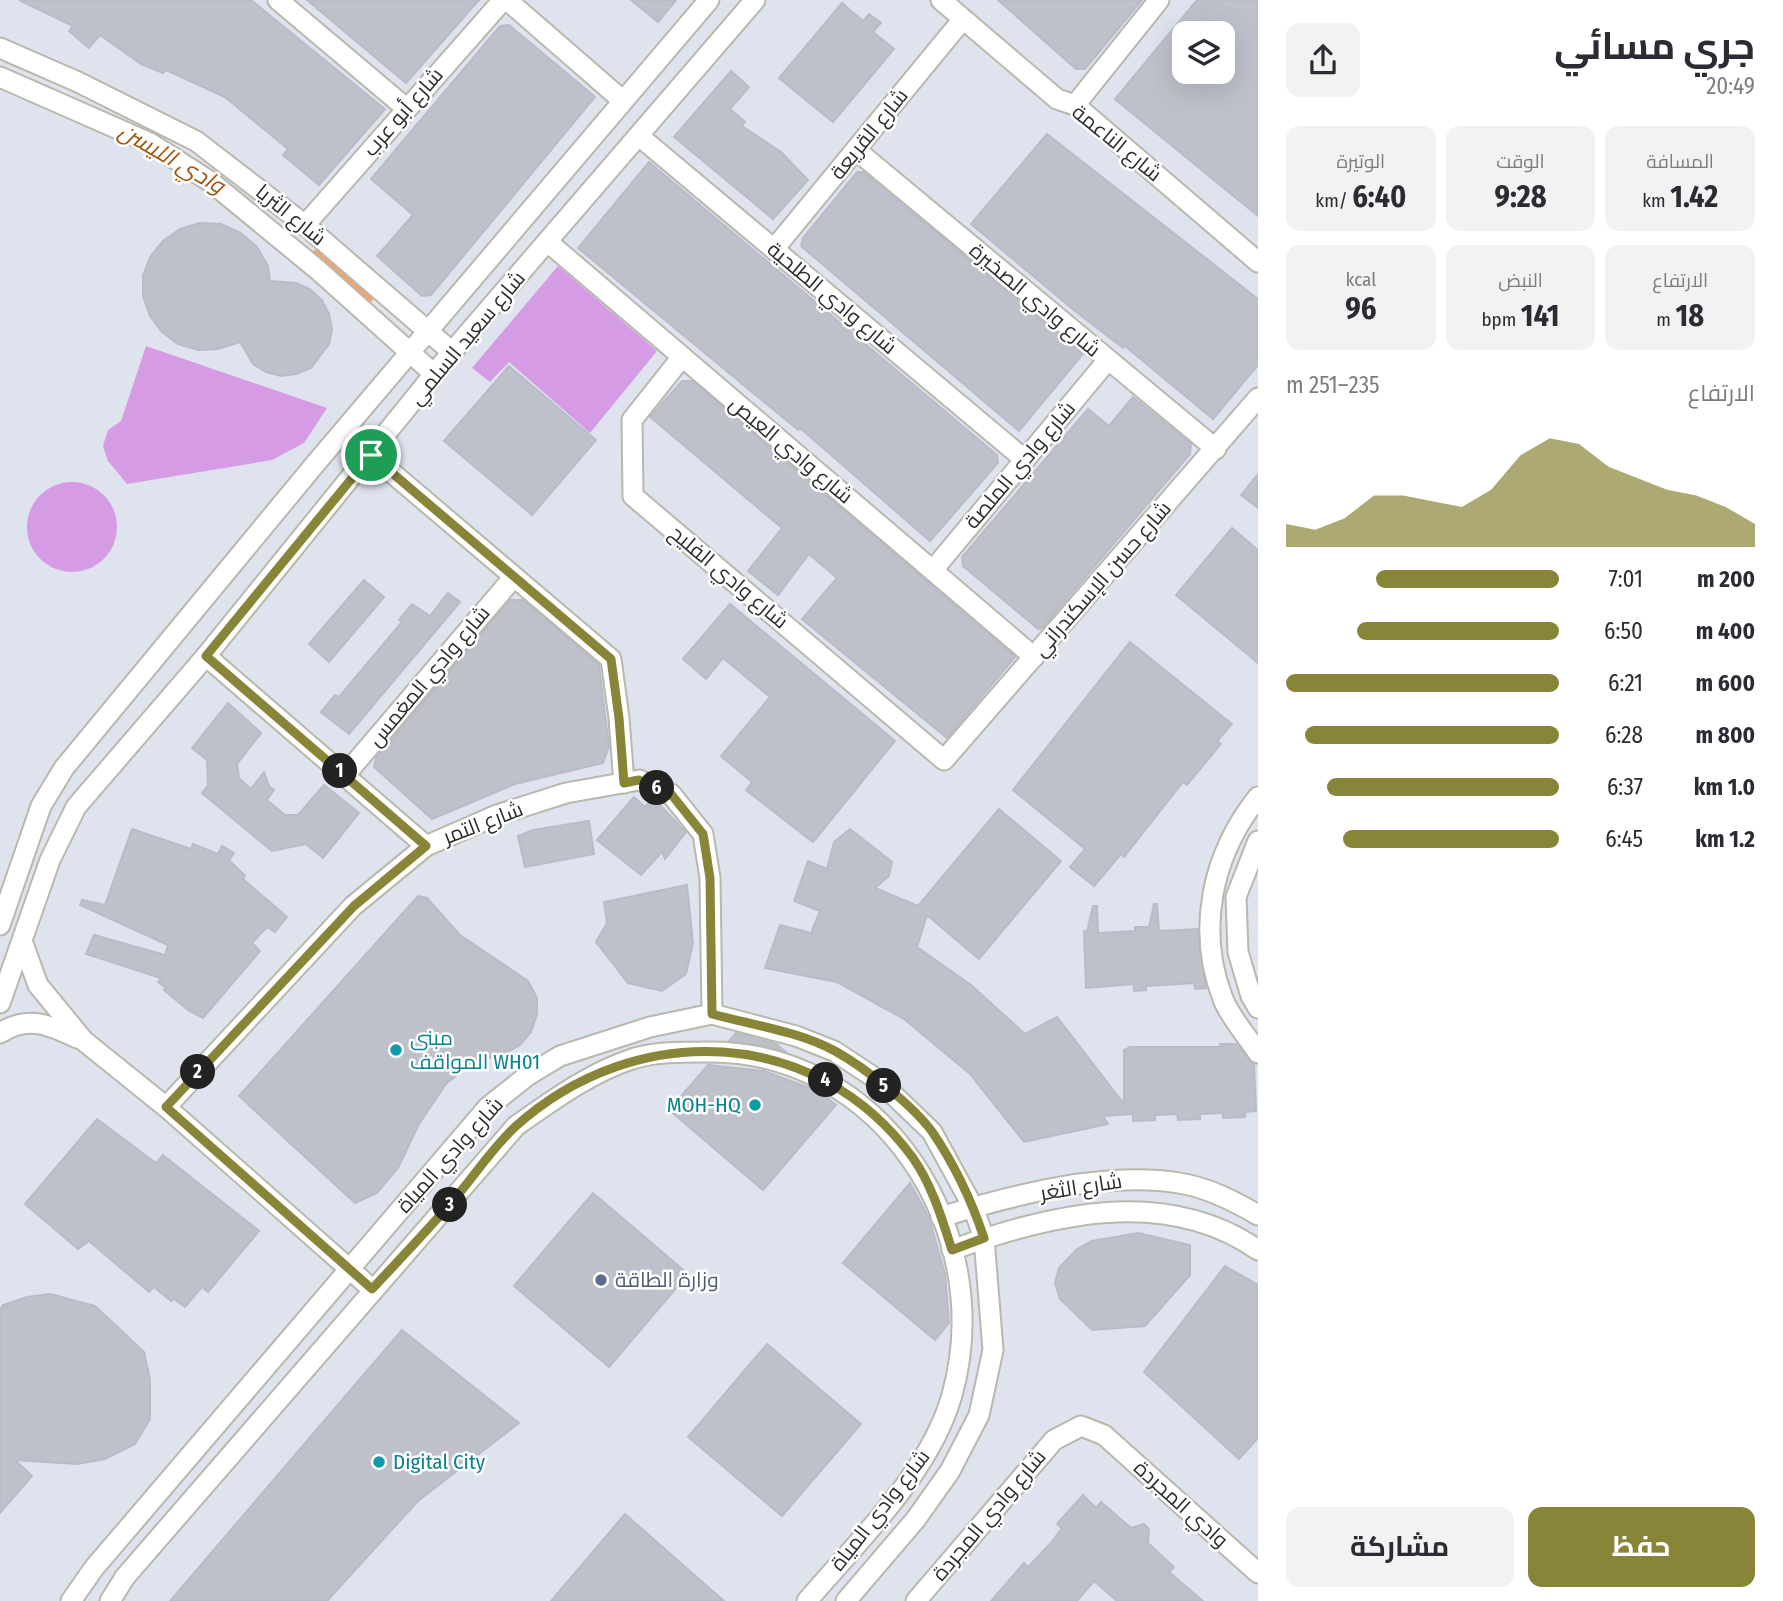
<!DOCTYPE html>
<html lang="ar">
<head>
<meta charset="utf-8">
<style>
  body { margin:0; font-family:"Fira Sans Condensed",Cairo,sans-serif; background:#f2f2f3; color:#2b2b33; direction:rtl; height:100vh; display:flex; flex-direction:column; font-size:26px; white-space:nowrap }
  * { box-sizing:border-box; margin:0 }
  p { font-size:23px; color:#7c7c81 }
  .icon { flex:none; width:38px; height:38px; fill:none; stroke:currentColor; stroke-width:2; stroke-linecap:round; stroke-linejoin:round }
  .map { position:relative; flex:1; overflow:hidden; direction:ltr }
  .sheet { display:flex; flex-direction:column; background:#fff; width:525px }
  .sheet>* { flex:none }
  .fabs { position:absolute; left:1172px; top:21px; display:grid; gap:14px }
  .fabs a { display:grid; place-items:center; width:63px; height:63px; border-radius:14px; background:#fff; box-shadow:0 7px 28px #0002; font-size:35px }
  .pin { position:absolute; display:grid; place-items:center; width:60px; height:60px; color:#fff; margin:-30px; border:4px solid #fff; border-radius:50%; box-shadow:0 2px 7px #0007 }
  .km { position:absolute; width:35px; height:35px; margin:-18px; border-radius:50%; background:#222; color:#fff; font-size:19px; line-height:35px; text-align:center }
  .round { display:grid; place-items:center; flex:none; width:74px; height:74px; border-radius:14px; background:#f2f2f3 }
  .summary { display:flex; align-items:center; justify-content:space-between; height:119px; padding:0 28px }
  h1 { font-size:38px; font-weight:700; line-height:52px }
  .metrics { display:grid; grid-template-columns:repeat(3,1fr); gap:10px; height:119px; padding:7px 28px }
  .metrics div { display:grid; align-content:center; border-radius:14px; background:#f2f2f3; text-align:center }
  .metrics b { font-size:30px; font-weight:700 }
  .metrics small { font-size:19px; font-weight:400 }
  .metrics p { font-size:19px }
  .chart { height:196px; padding:14px 28px }
  .chart p { display:flex; justify-content:space-between }
  .chart svg { width:100%; height:126px; margin-top:7px; fill:#898538; opacity:.7 }
  .button { display:flex; gap:14px; margin-top:auto; padding:14px 28px }
  .button a { flex:1; height:80px; border-radius:14px; background:#898538; color:#fff; font-size:28px; font-weight:700; line-height:80px; text-align:center }
  .button a+a { background:#f2f2f3; color:#2b2b33 }
  ul { padding:0 28px; list-style:none; font-size:23px }
  li { display:grid; grid-template-columns:112px 84px 1fr; align-items:center; height:52px }
  li i { height:18px; border-radius:9px; background:#898538 }
  main { display:flex; flex:1; min-height:0 }
  .map>svg:first-child { display:block }
  .green { fill:#d69be5 }
  .lines { fill:none; stroke-linecap:round; stroke-linejoin:round }
  .river { stroke:#f0a571; stroke-width:26 }
  .building { fill:#bec0ca; stroke:#b8bcca; stroke-width:2; fill-rule:evenodd }
  .minor-casing { stroke:#b9b8ac; stroke-width:23 }
  .minor { stroke:#fff; stroke-width:19 }
  .route-casing { stroke:#fff; stroke-width:14 }
  .route { stroke:#898538; stroke-width:9 }
  .culture-dot { fill:#0f9aa8; stroke:#fff; stroke-width:2.5 }
  .service-dot { fill:#5c6f8a; stroke:#fff; stroke-width:2.5 }
  .labels { text-anchor:middle; dominant-baseline:central; stroke-width:5; stroke-linejoin:round; paint-order:stroke }
  .street-label { font-size:21px; fill:#2c2c2c; stroke:#fff }
  .culture-label { font-size:21px; fill:#0d838f; stroke:#fff; text-anchor:start }
  .service-label { font-size:21px; fill:#4e5e75; stroke:#fff; text-anchor:start }
  .water-label { font-size:23px; font-style:italic; fill:#a1540c; stroke:#fff }
</style>
</head>
<body>
<main>
<section class="sheet">
<div class="summary"><div><h1>جري مسائي</h1><p>20:49</p></div><a class="round"><svg class="icon" aria-label="share" viewBox="0 0 24 24"><path d="M12 15V3M7 8l5-5 5 5M5 13v7h14v-7"/></svg></a></div>
<div class="metrics">
<div><p>المسافة</p><b>1.42<small> km</small></b></div>
<div><p>الوقت</p><b>9:28</b></div>
<div><p>الوتيرة</p><b>6:40<small> /km</small></b></div>
</div>
<div class="metrics">
<div><p>الارتفاع</p><b>18<small> m</small></b></div>
<div><p>النبض</p><b>141<small> bpm</small></b></div>
<div><p>kcal</p><b>96</b></div>
</div>
<div class="chart"><p><span>الارتفاع</span>235–251 m</p>
<svg viewBox="0 0 160 44" preserveAspectRatio="none"><path d="M0 44V36L10 38L20 34L30 26L40 26L50 28L60 30L70 24L80 12L90 6L100 8L110 16L120 20L130 24L140 26L150 30L160 36V44z"/></svg>
</div>
<ul>
<li><b>200 m</b>7:01<i style="width:67%"></i></li>
<li><b>400 m</b>6:50<i style="width:74%"></i></li>
<li><b>600 m</b>6:21<i style="width:100%"></i></li>
<li><b>800 m</b>6:28<i style="width:93%"></i></li>
<li><b>1.0 km</b>6:37<i style="width:85%"></i></li>
<li><b>1.2 km</b>6:45<i style="width:79%"></i></li>
</ul>
<div class="button"><a>حفظ</a><a>مشاركة</a></div>
</section>
<div class="map">
<svg width="1258" height="1601" viewBox="0 0 1258 1601">
  <rect width="100%" height="100%" fill="#dfe3ee"/>
  <g class="green">
    <path d="M 558,266 L 657,351 L 590,433 L 509,362 L 490,382 L 472,368 Z"/>
    <path d="M 146,346 L 327,408 L 304,443 L 272,460 L 127,484 L 108,461 L 103,446 L 108,430 L 121,421 Z"/>
    <circle cx="72" cy="527" r="45"/>
  </g>
  <g class="lines">
    <path class="river" d="M 320,262 L 361,294"/>
  </g>
  <g class="building">
    <path d="M 19,0 L 251,0 L 385,109 L 319,185 L 283,155 L 288,149 L 225,97 L 166,70 L 163,73 L 141,64 L 100,35 L 89,48 L 69,31 L 73,26 Z"/>
    <path d="M 307,0 L 479,0 L 406,83 Z"/>
    <path d="M 631,0 L 676,0 L 658,22 Z"/>
    <path d="M 998,0 L 1142,0 L 1085,69 L 1076,69 Z"/>
    <path d="M 1197,0 L 1258,0 L 1258,216 L 1115,99 ZM 1185,33 L 1223,33 L 1223,72 L 1185,72 Z"/>
    <path d="M 842,3 L 863,21 L 869,14 L 881,23 L 873,32 L 894,49 L 833,122 L 779,78 Z"/>
    <path d="M 509,25 L 595,97 L 431,295 L 422,296 L 377,256 L 413,215 L 371,179 L 500,26 Z"/>
    <path d="M 731,71 L 749,87 L 730,109 L 745,122 L 742,126 L 781,152 L 808,180 L 773,219 L 674,137 Z"/>
    <path d="M 1047,134 L 1258,299 L 1258,365 L 1213,419 L 1125,346 L 1123,348 L 1075,311 L 971,224 Z"/>
    <path d="M 649,162 L 997,455 L 998,463 L 930,541 L 800,428 L 798,430 L 578,248 Z"/>
    <path d="M 857,172 L 863,172 L 1083,354 L 1019,431 L 801,246 L 803,238 Z"/>
    <path d="M 199,223 L 221,224 L 241,233 L 257,247 L 268,266 L 270,281 L 296,283 L 310,289 L 322,300 L 329,314 L 332,329 L 329,344 L 311,368 L 296,374 L 281,376 L 266,372 L 253,364 L 240,342 L 218,349 L 198,350 L 178,344 L 162,332 L 150,316 L 143,296 L 143,276 L 150,257 L 163,241 L 180,229 Z"/>
    <path d="M 509,366 L 596,440 L 532,515 L 444,441 Z"/>
    <path d="M 682,381 L 692,381 L 1015,657 L 947,738 L 802,619 L 837,578 L 809,554 L 778,595 L 748,571 L 782,528 L 650,417 Z"/>
    <path d="M 1133,397 L 1191,444 L 1190,454 L 1042,628 L 1038,629 L 963,566 L 962,557 L 1088,409 L 1109,426 Z"/>
    <path d="M 1258,474 L 1258,508 L 1241,495 Z"/>
    <path d="M 1232,528 L 1258,550 L 1258,663 L 1176,595 Z"/>
    <path d="M 364,580 L 384,597 L 329,662 L 309,644 Z"/>
    <path d="M 448,593 L 460,602 L 349,734 L 321,712 L 335,695 L 339,697 L 402,622 L 399,620 L 412,604 L 430,616 Z"/>
    <path d="M 510,600 L 523,600 L 599,665 L 609,747 L 603,763 L 515,784 L 432,819 L 374,767 L 376,758 Z"/>
    <path d="M 730,604 L 895,741 L 813,842 L 746,790 L 752,782 L 721,756 L 770,697 L 723,658 L 706,679 L 683,659 Z"/>
    <path d="M 1130,642 L 1232,724 L 1217,741 L 1221,744 L 1187,785 L 1183,782 L 1124,857 L 1121,854 L 1094,886 L 1070,867 L 1085,849 L 1013,790 Z"/>
    <path d="M 228,703 L 261,733 L 237,764 L 239,778 L 251,789 L 264,772 L 269,786 L 274,790 L 267,800 L 285,815 L 298,815 L 324,785 L 359,813 L 323,858 L 306,844 L 272,851 L 202,793 L 208,785 L 207,760 L 192,748 Z"/>
    <path d="M 634,797 L 645,807 L 652,799 L 656,801 L 686,832 L 665,859 L 662,852 L 641,875 L 597,840 Z"/>
    <path d="M 999,809 L 1061,861 L 979,959 L 927,915 L 917,947 L 971,985 L 1025,1034 L 1057,1017 L 1124,1104 L 1124,1050 L 1130,1047 L 1221,1047 L 1220,1044 L 1236,1044 L 1254,1064 L 1256,1111 L 1245,1112 L 1245,1117 L 1223,1118 L 1223,1113 L 1200,1114 L 1200,1119 L 1178,1120 L 1177,1114 L 1155,1115 L 1155,1120 L 1133,1121 L 1133,1114 L 1103,1116 L 1108,1124 L 1024,1142 L 970,1074 L 904,1019 L 837,982 L 765,968 L 780,925 L 811,933 L 820,911 L 794,901 L 808,861 L 827,869 L 834,842 L 850,829 L 892,862 L 889,876 L 875,888 L 918,906 Z"/>
    <path d="M 589,821 L 594,854 L 525,867 L 518,836 L 533,830 Z"/>
    <path d="M 132,829 L 191,849 L 193,844 L 218,854 L 222,846 L 234,853 L 229,860 L 245,876 L 243,879 L 287,917 L 275,932 L 267,927 L 252,943 L 260,951 L 203,1018 L 189,1011 L 164,990 L 166,988 L 158,982 L 161,978 L 86,954 L 94,935 L 165,955 L 168,945 L 80,905 L 82,900 L 105,905 Z"/>
    <path d="M 687,885 L 693,943 L 686,974 L 662,991 L 628,983 L 596,942 L 607,923 L 604,902 Z"/>
    <path d="M 418,896 L 427,898 L 460,935 L 528,981 L 537,998 L 537,1014 L 531,1032 L 520,1045 L 504,1054 L 471,1063 L 446,1084 L 419,1124 L 398,1168 L 377,1193 L 355,1203 L 239,1096 Z"/>
    <path d="M 1154,904 L 1157,904 L 1159,931 L 1198,929 L 1206,988 L 1195,989 L 1194,983 L 1146,986 L 1146,990 L 1134,991 L 1134,984 L 1086,988 L 1084,931 L 1087,932 L 1093,906 L 1097,906 L 1098,933 L 1135,931 L 1135,927 L 1149,927 Z"/>
    <path d="M 736,1033 L 776,1044 L 788,1054 L 768,1046 L 728,1042 Z"/>
    <path d="M 708,1065 L 764,1071 L 818,1091 L 836,1105 L 763,1190 L 669,1110 Z"/>
    <path d="M 97,1119 L 156,1163 L 163,1155 L 259,1231 L 208,1292 L 202,1287 L 185,1307 L 174,1299 L 171,1301 L 154,1287 L 149,1292 L 89,1241 L 78,1249 L 25,1204 Z"/>
    <path d="M 910,1183 L 929,1218 L 945,1274 L 949,1323 L 935,1340 L 843,1263 Z"/>
    <path d="M 593,1193 L 688,1274 L 609,1367 L 514,1286 Z"/>
    <path d="M 1138,1233 L 1190,1245 L 1190,1275 L 1145,1326 L 1092,1330 L 1060,1299 L 1055,1283 L 1059,1268 L 1077,1249 L 1092,1241 Z"/>
    <path d="M 1225,1266 L 1258,1285 L 1258,1438 L 1239,1459 L 1144,1372 Z"/>
    <path d="M 50,1294 L 95,1306 L 144,1352 L 150,1379 L 150,1419 L 135,1444 L 105,1459 L 77,1464 L 15,1460 L 32,1476 L 0,1513 L 0,1310 L 3,1305 L 27,1297 Z"/>
    <path d="M 402,1330 L 519,1423 L 418,1501 L 327,1601 L 170,1601 Z"/>
    <path d="M 767,1344 L 861,1424 L 782,1516 L 688,1437 Z"/>
    <path d="M 1083,1495 L 1096,1508 L 1101,1502 L 1131,1528 L 1144,1524 L 1149,1529 L 1148,1543 L 1174,1567 L 1169,1572 L 1203,1601 L 1117,1601 L 1094,1581 L 1077,1601 L 991,1601 L 1024,1563 L 1028,1567 L 1050,1544 L 1062,1528 L 1057,1524 Z"/>
    <path d="M 625,1514 L 724,1601 L 551,1601 Z"/>
  </g>
  <g class="lines">
    <defs>
      <g id="minor">
        <path d="M 278,0 L 406,108"/>
        <path d="M 507,0 L 622,100"/>
        <path d="M 941,0 L 1057,99 L 1075,105 L 1258,262"/>
        <path d="M 0,48 L 78,82 L 196,141 L 305,225 L 452,352"/>
        <path d="M 0,77 L 150,143 L 211,182 L 318,270 L 434,374"/>
        <path d="M 1075,105 L 1159,0"/>
        <path d="M 639,136 L 1024,459"/>
        <path d="M 856,150 L 1216,449"/>
        <path d="M 305,225 L 503,0"/>
        <path d="M 549,243 L 1034,657"/>
        <path d="M 774,249 L 963,19"/>
        <path d="M 682,357 L 632,420 L 633,496 L 944,760 L 1258,398"/>
        <path d="M 371,455 L 611,659 L 619,718 L 624,783"/>
        <path d="M 933,570 L 1107,361"/>
        <path d="M 206,656 L 426,846"/>
        <path d="M 345,775 L 513,578"/>
        <path d="M 1258,797 C 1212,855 1196,929 1223,999 C 1230,1017 1247,1036 1258,1053"/>
        <path d="M 1258,841 L 1236,897 L 1238,952 L 1251,996 L 1258,1008"/>
        <path d="M 0,925 L 41,806 L 64,768 L 316,463 L 709,0"/>
        <path d="M 22,941 L 38,985 L 84,1041 L 166,1107 L 372,1289"/>
        <path d="M 0,1003 L 50,860 L 76,807 L 206,656 L 452,352 L 755,0"/>
        <path d="M 0,1033 C 28,1015 50,1025 77,1038"/>
        <path d="M 166,1107 L 353,906 L 426,846 L 497,815 L 566,793 L 639,780 L 671,794 L 703,834 L 710,878 L 712,1014"/>
        <path d="M 941,1217 C 1013,1195 1104,1171 1179,1183 C 1207,1187 1234,1201 1258,1215"/>
        <path d="M 952,1250 C 1050,1214 1166,1186 1258,1250"/>
        <path d="M 71,1601 L 94,1568 L 488,1107 L 527,1076 L 560,1056 L 650,1027 L 712,1014 L 796,1036 L 834,1051 L 878,1080 L 932,1132 L 973,1207 L 984,1238 L 993,1350 L 979,1415 L 950,1471 L 916,1519 L 846,1601"/>
        <path d="M 110,1601 L 125,1577 L 516,1126 C 553,1100 591,1072 635,1058 C 656,1052 681,1052 703,1052 C 881,1047 998,1231 952,1395 C 930,1473 858,1541 807,1601"/>
        <path d="M 916,1601 L 1054,1440 L 1081,1426 L 1104,1435 L 1258,1573"/>
      </g>
    </defs>
    <use href="#minor" class="minor-casing"/>
    <use href="#minor" class="minor"/>
  </g>
  <g class="lines">
    <defs>
      <path id="route" d="M 371,455 L 611,659 L 619,718 L 624,783 L 639,780 L 671,794 L 703,834 L 710,878 L 712,1014 C 752,1025 798,1031 835,1051 C 864,1067 914,1106 933,1133 C 954,1164 972,1202 984,1238 L 952,1250 C 942,1219 932,1185 913,1158 C 816,1025 635,1019 516,1126 C 492,1148 473,1178 451,1203 C 426,1232 399,1260 372,1289 L 166,1107 L 354,906 L 426,846 L 206,656 Z"/>
    </defs>
    <use href="#route" class="route-casing"/>
    <use href="#route" class="route"/>
  </g>
  <g class="culture-dot">
    <circle cx="396" cy="1050" r="7"/>
    <circle cx="755" cy="1105" r="7"/>
    <circle cx="379" cy="1462" r="7"/>
  </g>
  <circle class="service-dot" cx="601" cy="1280" r="7"/>
  <g class="labels">
    <g class="street-label">
      <text transform="translate(403 112) rotate(-49)">شارع أبو عرب</text>
      <text transform="translate(869 134) rotate(-51)">شارع القريعة</text>
      <text transform="translate(1117 143) rotate(39)">شارع الناعمة</text>
      <text transform="translate(291 215) rotate(39)">شارع الثريا</text>
      <text transform="translate(832 298) rotate(40)">شارع وادي الطلحية</text>
      <text transform="translate(1035 300) rotate(40)">شارع وادي الصخيرة</text>
      <text transform="translate(467 338) rotate(-50)">شارع سعيد السلمي</text>
      <text transform="translate(791 450) rotate(40)">شارع وادي العيص</text>
      <text transform="translate(1020 465) rotate(-50)">شارع وادي الملصة</text>
      <text transform="translate(729 577) rotate(40)">شارع وادي الفليح</text>
      <text transform="translate(1102 579) rotate(-49)">شارع حسن الإسكندراني</text>
      <text transform="translate(429 676) rotate(-50)">شارع وادي المغمس</text>
      <text transform="translate(483 823) rotate(-21)">شارع التمر</text>
      <text transform="translate(450 1155) rotate(-48)">شارع وادي المياة</text>
      <text transform="translate(1081 1187) rotate(-9)">شارع الثغر</text>
      <text transform="translate(1181 1504) rotate(42)">وادي المجردة</text>
      <text transform="translate(880 1510) rotate(-52)">شارع وادي المياة</text>
      <text transform="translate(989 1515) rotate(-50)">شارع وادي المجردة</text>
    </g>
    <g class="culture-label">
      <text x="410" y="1038">مبنى<tspan x="410" dy="24">المواقف WH01</tspan></text>
      <text x="741" y="1105" text-anchor="end">MOH-HQ</text>
      <text x="393" y="1462">Digital City</text>
    </g>
    <g class="service-label">
      <text x="615" y="1280">وزارة الطاقة</text>
    </g>
    <g class="water-label">
      <text transform="translate(172 158) rotate(30)">وادي الليسن</text>
    </g>
  </g>
</svg>
<div class="fabs">
<a><svg class="icon" aria-label="layers" viewBox="0 0 24 24"><path d="M12 4l9 5-9 5-9-5zM3 14l9 5 9-5"/></svg></a>
</div>
<div class="pin" style="left:371px;top:455px;background:#1e9e55"><svg class="icon" aria-label="arrive" viewBox="0 0 24 24"><path d="M6 21V4h12l-3 4 3 4H6"/></svg></div>
<b class="km" style="left:340px;top:771px">1</b>
<b class="km" style="left:198px;top:1072px">2</b>
<b class="km" style="left:450px;top:1205px">3</b>
<b class="km" style="left:826px;top:1080px">4</b>
<b class="km" style="left:884px;top:1086px">5</b>
<b class="km" style="left:657px;top:788px">6</b>
</div>
</main>
</body>
</html>
